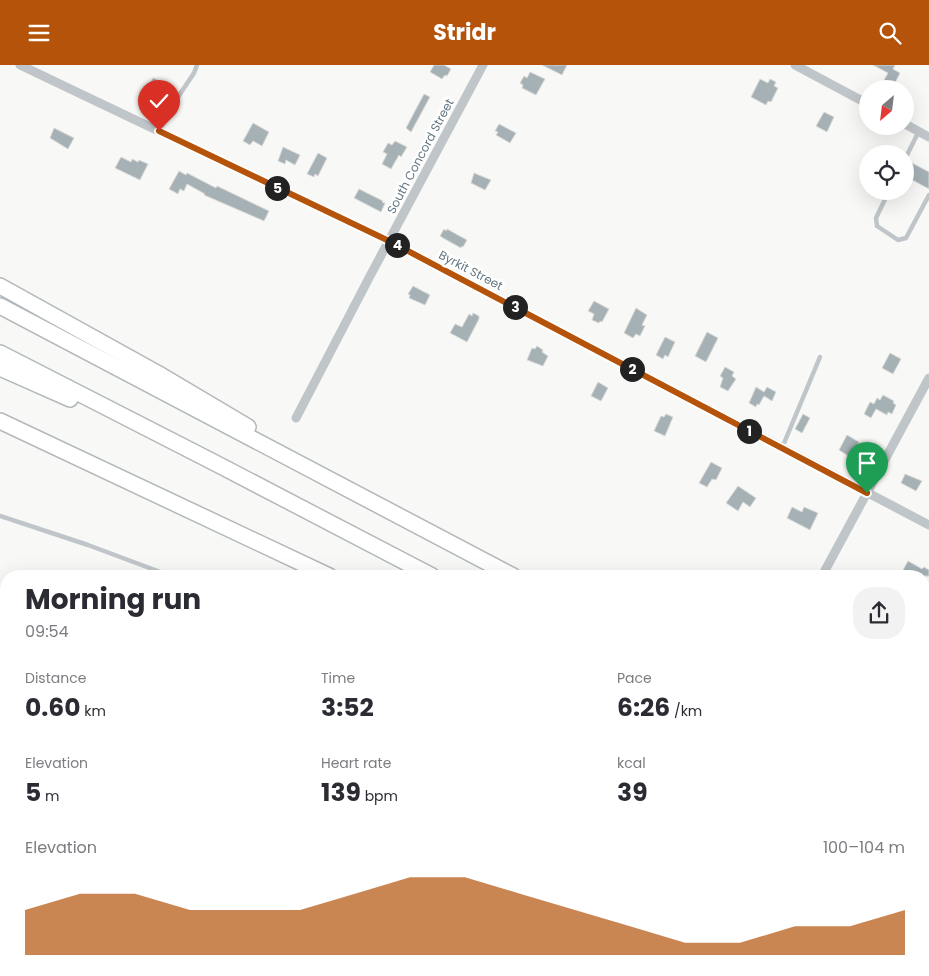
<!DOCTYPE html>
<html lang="en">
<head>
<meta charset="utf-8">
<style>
  body { margin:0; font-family:Poppins,sans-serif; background:#f2f2f3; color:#2b2b33; height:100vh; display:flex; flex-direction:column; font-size:19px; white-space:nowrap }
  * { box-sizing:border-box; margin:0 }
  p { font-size:16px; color:#7c7c81 }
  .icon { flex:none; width:28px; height:28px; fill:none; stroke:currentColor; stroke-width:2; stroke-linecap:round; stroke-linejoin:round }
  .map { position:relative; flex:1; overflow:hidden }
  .panel { position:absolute; left:0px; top:505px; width:930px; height:406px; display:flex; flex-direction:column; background:#fff; border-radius:20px 20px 0 0; box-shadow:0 5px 20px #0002 }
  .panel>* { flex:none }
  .needle { width:32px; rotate:208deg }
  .fabs { position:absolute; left:859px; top:15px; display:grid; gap:10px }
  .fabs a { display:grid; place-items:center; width:55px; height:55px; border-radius:50%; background:#fff; box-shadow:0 5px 20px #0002; font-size:25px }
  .pin { position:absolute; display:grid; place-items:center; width:42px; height:42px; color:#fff; margin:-51px -21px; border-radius:50% 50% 50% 0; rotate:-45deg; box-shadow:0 0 5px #0007 }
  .pin .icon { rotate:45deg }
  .km { position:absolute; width:25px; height:25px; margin:-12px; border-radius:50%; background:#222; color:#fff; font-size:14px; line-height:25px; text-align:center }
  .round { display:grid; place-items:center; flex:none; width:52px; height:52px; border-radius:20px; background:#f2f2f3 }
  .head { display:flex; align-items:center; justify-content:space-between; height:85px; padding:0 25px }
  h1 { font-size:28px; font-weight:700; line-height:38px }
  .figures { display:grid; grid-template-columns:repeat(3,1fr); gap:8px; height:85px; padding:5px 25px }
  .figures div { display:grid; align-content:center }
  .figures b { font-size:25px; font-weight:700 }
  .figures small { font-size:14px; font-weight:400 }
  .figures p { font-size:14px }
  .chart { height:140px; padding:10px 25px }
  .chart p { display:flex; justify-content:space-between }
  .chart svg { width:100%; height:90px; margin-top:5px; fill:#b45309; opacity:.7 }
  header { display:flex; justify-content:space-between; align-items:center; height:65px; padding:0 25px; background:#b45309; color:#fff; font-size:22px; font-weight:700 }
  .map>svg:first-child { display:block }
  .green { fill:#d9ddd5 }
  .water { fill:#b7c5c8 }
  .building { fill:#a6b1b5; stroke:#dadad8 }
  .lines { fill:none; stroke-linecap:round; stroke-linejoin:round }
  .motorway-casing { stroke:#b2b8bb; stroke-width:18 }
  .service { stroke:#bfc5c8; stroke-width:4.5 }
  .minor { stroke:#bfc5c8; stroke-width:9 }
  .motorway { stroke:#fff; stroke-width:15 }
  .route-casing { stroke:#fff; stroke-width:10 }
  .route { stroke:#b45309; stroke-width:6 }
  .labels { text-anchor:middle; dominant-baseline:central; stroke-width:5; stroke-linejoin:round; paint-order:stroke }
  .street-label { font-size:12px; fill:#637781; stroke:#fff }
</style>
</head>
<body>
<header><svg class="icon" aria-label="menu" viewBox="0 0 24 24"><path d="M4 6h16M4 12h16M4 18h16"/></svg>Stridr<svg class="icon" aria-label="search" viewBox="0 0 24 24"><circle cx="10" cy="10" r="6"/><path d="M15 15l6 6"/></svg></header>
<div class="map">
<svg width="929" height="911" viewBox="0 0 929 911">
  <rect width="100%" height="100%" fill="#f8f8f6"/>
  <path class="green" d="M 924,832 L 929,834 L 929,911 L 895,911 L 898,905 L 924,905 Z"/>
  <g class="water">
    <path d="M 24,905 L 301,905 C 289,911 267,904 252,911 L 23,911 L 22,909 Z"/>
    <path d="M 740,905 L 898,905 L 895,911 L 749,911 Z"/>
  </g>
  <g class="building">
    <path d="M 434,0 L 444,0 L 451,4 L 447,11 L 445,10 L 442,14 L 430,7 Z"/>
    <path d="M 542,0 L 567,0 L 562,10 Z"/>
    <path d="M 873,0 L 895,0 L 893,4 L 900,8 L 893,22 L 883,17 L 888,8 Z"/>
    <path d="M 530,7 L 545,14 L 536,30 L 522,23 L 523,20 L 520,18 L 524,11 L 527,13 Z"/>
    <path d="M 153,13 L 169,21 L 164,29 L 162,28 L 158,35 L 155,33 L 154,36 L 147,33 L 150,26 L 148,24 Z"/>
    <path d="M 760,14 L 768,18 L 770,14 L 776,17 L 774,21 L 778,23 L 771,37 L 768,36 L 766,40 L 751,32 Z"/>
    <path d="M 424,29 L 430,32 L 411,67 L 406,63 Z"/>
    <path d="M 824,47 L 834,52 L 827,67 L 816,61 Z"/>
    <path d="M 253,58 L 269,67 L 262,81 L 253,76 L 250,80 L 243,76 Z"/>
    <path d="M 499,59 L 516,68 L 510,78 L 496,70 L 498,67 L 495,66 Z"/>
    <path d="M 54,63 L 74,73 L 68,84 L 50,73 Z"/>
    <path d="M 395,76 L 407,82 L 401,92 L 399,90 L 391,104 L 382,99 L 387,89 L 383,87 L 388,78 L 392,80 Z"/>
    <path d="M 283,82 L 300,90 L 295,100 L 286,95 L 285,99 L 278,96 Z"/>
    <path d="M 318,88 L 327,93 L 318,111 L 315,109 L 314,112 L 307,109 Z"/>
    <path d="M 121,92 L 131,97 L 132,94 L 138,97 L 139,95 L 148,99 L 140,115 L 115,103 Z"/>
    <path d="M 910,97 L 929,107 L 929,124 L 905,111 L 905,107 Z"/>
    <path d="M 179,106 L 186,110 L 187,108 L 216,123 L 217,121 L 269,146 L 264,156 L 204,130 L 205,129 L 187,119 L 184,126 L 180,124 L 178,129 L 169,124 Z"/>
    <path d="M 474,108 L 491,115 L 485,125 L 471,118 Z"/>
    <path d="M 359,124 L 383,136 L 382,137 L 385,138 L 381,147 L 354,133 Z"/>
    <path d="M 444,164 L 446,166 L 447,164 L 467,175 L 463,182 L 462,181 L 461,183 L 443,173 L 440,171 Z"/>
    <path d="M 413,221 L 430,230 L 425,240 L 409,233 L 410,230 L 408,229 Z"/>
    <path d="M 594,236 L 609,244 L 602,257 L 600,256 L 599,258 L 592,255 L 594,249 L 588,246 Z"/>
    <path d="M 636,243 L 647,250 L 642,260 L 645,261 L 640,271 L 636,269 L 633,273 L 624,268 Z"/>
    <path d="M 473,248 L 479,251 L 479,254 L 467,277 L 450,268 L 455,259 L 462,262 L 469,249 L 472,251 Z"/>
    <path d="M 707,267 L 718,273 L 706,297 L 695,291 Z"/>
    <path d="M 665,272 L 675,277 L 668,292 L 665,290 L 663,294 L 656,290 Z"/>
    <path d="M 537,281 L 543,285 L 542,287 L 548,291 L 543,301 L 527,295 L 532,283 L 535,284 Z"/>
    <path d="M 890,288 L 901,294 L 893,309 L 882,303 Z"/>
    <path d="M 725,302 L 734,307 L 732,311 L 736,314 L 728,326 L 720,322 L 723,313 L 720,311 Z"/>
    <path d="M 598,317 L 608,323 L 601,336 L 591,331 Z"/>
    <path d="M 756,322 L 764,327 L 767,322 L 776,327 L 772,336 L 764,331 L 759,340 L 757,339 L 756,342 L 749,338 Z"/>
    <path d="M 883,330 L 894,336 L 893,338 L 896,340 L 892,349 L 888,347 L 887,350 L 876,344 L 871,353 L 864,349 L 870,337 L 874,339 L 877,333 L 880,335 Z"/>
    <path d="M 666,349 L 673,352 L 665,371 L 654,366 L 661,351 L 664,352 Z"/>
    <path d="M 803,349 L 810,353 L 802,368 L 795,364 Z"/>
    <path d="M 847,370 L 859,377 L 850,392 L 839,385 Z"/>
    <path d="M 711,397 L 722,403 L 716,415 L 712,414 L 707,422 L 699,418 Z"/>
    <path d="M 905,409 L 922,416 L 916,426 L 901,418 Z"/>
    <path d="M 738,421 L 756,433 L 750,442 L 743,437 L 738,446 L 726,438 Z"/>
    <path d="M 792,442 L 802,447 L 804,442 L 818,448 L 810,465 L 787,453 Z"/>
    <path d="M 908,496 L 922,504 L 924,502 L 929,505 L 929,511 L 909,511 L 902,507 Z"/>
  </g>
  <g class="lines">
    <defs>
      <g id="motorway">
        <path d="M 0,221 L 157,308 L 248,362"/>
        <path d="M 0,241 L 513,511"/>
        <path d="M 0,288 L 219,400 L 432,511"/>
        <path d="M 0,303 L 70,334"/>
        <path d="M 0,356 L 329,511"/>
        <path d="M 924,725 L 929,728"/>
        <path d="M 924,771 L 929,774"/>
        <path d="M 924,792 L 929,794"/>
      </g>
    </defs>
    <use href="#motorway" class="motorway-casing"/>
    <g class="service">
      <path d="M 159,67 L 168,47 L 194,8 L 197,0"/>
      <path d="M 905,94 L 919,66"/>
      <path d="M 889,126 L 876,153 L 877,161 L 898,175 L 906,173 L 929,130"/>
      <path d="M 782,383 L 820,292"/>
      <path d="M 0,451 L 88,480 L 171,511"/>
      <path d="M 6,806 L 3,817 L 6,843"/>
      <path d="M 0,894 L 6,881"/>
    </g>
    <g class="minor">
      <path d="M 20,0 L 389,176 L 929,460"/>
      <path d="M 795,0 L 868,39"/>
      <path d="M 905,59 L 929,72"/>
      <path d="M 296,353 L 370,211 L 483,0"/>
      <path d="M 822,511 L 929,313"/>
      <path d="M 924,689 L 929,692"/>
    </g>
    <use href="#motorway" class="motorway"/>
  </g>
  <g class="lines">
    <defs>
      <path id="route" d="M 159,66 L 389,176 L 867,428"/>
    </defs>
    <use href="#route" class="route-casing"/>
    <use href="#route" class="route"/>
  </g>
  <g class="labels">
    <g class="street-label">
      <text transform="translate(420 91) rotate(-62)">South Concord Street</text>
      <text transform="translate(471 205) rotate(28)">Byrkit Street</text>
    </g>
  </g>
</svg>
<div class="fabs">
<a><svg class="needle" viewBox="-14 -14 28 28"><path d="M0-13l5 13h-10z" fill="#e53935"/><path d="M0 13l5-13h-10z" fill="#7c7c81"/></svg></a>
<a><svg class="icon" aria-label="locate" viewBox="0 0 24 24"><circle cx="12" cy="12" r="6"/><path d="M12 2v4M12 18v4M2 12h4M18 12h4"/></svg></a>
</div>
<div class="pin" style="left:867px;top:428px;background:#1e9e55"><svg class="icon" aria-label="arrive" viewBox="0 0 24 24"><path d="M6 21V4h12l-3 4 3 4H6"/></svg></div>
<div class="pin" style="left:159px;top:66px;background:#d93025"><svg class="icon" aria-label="check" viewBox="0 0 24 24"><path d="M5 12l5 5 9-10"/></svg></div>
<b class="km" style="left:749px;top:366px">1</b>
<b class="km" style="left:632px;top:304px">2</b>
<b class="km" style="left:515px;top:242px">3</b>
<b class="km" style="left:397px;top:180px">4</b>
<b class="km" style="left:277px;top:123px">5</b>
<section class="panel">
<div class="head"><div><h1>Morning run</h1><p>09:54</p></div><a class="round"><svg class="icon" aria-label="share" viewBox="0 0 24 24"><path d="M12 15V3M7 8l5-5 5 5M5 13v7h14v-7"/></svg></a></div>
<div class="figures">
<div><p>Distance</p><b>0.60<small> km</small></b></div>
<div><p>Time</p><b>3:52</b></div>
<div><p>Pace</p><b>6:26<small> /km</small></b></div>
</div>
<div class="figures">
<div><p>Elevation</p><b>5<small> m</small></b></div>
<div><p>Heart rate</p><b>139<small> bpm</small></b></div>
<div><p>kcal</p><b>39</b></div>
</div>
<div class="chart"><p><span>Elevation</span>100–104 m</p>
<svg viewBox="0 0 160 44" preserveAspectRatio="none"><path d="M0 44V22L10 14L20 14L30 22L40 22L50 22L60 14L70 6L80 6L90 14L100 22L110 30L120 38L130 38L140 30L150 30L160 22V44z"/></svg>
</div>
</section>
</div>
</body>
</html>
